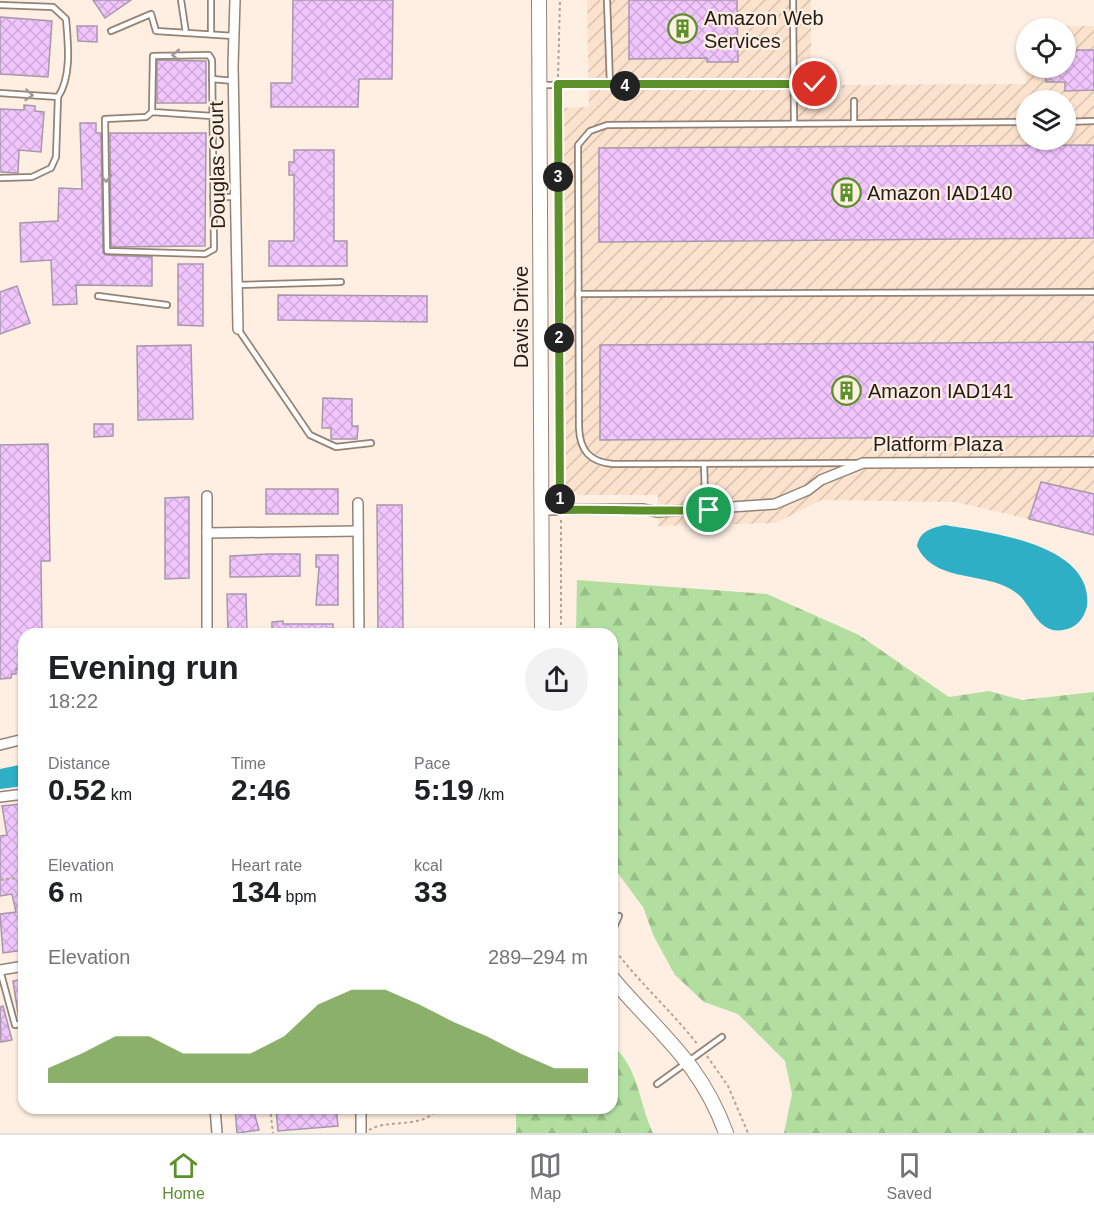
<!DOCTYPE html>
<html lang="en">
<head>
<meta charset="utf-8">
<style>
  body { margin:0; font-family:Arial,sans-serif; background:#f2f2f2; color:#202124; height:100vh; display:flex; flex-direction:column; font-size:22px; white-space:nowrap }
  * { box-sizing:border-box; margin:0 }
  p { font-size:20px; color:#757577 }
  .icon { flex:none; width:33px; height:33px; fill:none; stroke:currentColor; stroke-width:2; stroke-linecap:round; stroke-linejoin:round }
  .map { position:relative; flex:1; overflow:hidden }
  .panel { position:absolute; left:18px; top:628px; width:600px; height:486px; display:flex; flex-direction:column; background:#fff; border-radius:18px; box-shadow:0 2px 4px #0004 }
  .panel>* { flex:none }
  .buttons { position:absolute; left:1016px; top:18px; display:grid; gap:12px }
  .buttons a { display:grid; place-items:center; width:60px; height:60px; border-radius:50%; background:#fff; box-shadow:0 2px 4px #0004; font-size:30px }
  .pin { position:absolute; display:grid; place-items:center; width:51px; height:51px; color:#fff; margin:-26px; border:3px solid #fff; border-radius:50%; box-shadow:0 2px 6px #0007 }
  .km { position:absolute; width:30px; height:30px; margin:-15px; border-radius:50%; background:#222; color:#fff; font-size:16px; line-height:30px; text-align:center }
  .round { display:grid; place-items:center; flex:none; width:63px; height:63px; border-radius:32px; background:#f2f2f2 }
  .overview { display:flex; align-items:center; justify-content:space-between; height:102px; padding:0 30px }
  h1 { font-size:33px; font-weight:800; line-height:45px }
  .metrics { display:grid; grid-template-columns:repeat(3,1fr); gap:9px; height:102px; padding:6px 30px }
  .metrics div { display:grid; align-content:center }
  .metrics b { font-size:30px; font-weight:800 }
  .metrics small { font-size:16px; font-weight:400 }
  .metrics p { font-size:16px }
  .chart { height:168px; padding:12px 30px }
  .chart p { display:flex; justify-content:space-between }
  .chart svg { width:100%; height:108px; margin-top:6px; fill:#5b902a; opacity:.7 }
  .tab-bar { display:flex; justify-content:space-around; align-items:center; height:84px; border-top:2px solid #e0e0e0; background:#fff; font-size:16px; color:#757577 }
  .tab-bar a { display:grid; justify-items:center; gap:3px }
  .tab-bar .current { color:#5b902a }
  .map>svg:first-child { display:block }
  .industrial { fill:url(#industrial-furrows); fill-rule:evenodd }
  .forest { fill:url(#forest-firs) }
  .water { fill:#2fafc6 }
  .building { fill:url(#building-cross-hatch); stroke:#a698aa; stroke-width:1.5 }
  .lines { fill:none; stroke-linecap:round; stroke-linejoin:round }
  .lane-casing { stroke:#948375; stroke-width:8 }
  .street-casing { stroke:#948375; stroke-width:12 }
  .secondary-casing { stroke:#948375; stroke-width:16 }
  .path { stroke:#b0a49a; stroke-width:2; stroke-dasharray:3 3; stroke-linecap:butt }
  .lane { stroke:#fff; stroke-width:4.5 }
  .street { stroke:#fff; stroke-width:9 }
  .secondary { stroke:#fff; stroke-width:14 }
  .oneway { stroke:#9c9997 }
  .route-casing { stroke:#fff; stroke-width:12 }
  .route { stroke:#5b902a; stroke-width:8 }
  .labels { text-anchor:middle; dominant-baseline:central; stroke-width:4.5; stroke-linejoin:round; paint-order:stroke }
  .poi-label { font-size:20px; fill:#231c17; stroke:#feefe2; text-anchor:start }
  .street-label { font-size:20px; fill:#231c17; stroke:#feefe2 }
</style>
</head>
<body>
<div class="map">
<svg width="1094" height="1133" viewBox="0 0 1094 1133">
  <defs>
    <pattern id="industrial-furrows" width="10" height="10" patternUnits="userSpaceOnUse" patternTransform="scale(1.5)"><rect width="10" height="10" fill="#fbe2cd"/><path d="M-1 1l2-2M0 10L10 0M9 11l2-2" fill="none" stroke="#d7c1af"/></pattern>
    <pattern id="forest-firs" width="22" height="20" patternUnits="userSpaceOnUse" patternTransform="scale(1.5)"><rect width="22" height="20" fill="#b2df9f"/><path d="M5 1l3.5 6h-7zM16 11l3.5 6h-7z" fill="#99bf88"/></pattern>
    <pattern id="building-cross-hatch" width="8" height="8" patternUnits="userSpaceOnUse" patternTransform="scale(1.5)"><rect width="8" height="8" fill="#f1c5fd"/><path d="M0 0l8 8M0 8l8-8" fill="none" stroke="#cea9d8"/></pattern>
  </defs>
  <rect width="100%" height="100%" fill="#feefe2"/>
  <path class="industrial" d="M 587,0 L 811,0 L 811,76 L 819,78 L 816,97 L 842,95 L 842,85 L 1026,84 L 1026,27 L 1094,26 L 1094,534 L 955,502 L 821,500 L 776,523 L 658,526 L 658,495 L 578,495 L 566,485 L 561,108 L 589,107 ZM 1026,28 L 1065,28 L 1065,68 L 1026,68 ZM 1026,100 L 1065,100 L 1065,140 L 1026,140 Z"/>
  <g class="forest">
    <path d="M 577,580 L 767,594 L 859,635 L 949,697 L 989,691 L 1022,700 L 1094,692 L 1094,1133 L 784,1133 L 792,1094 L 785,1061 L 738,1014 L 704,1002 L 675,975 L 654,937 L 643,907 L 617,872 L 612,872 L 612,634 L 576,634 Z"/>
    <path d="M 612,1045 C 639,1067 639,1104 653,1133 L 516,1133 L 516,1109 L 612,1108 Z"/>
  </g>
  <g class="water">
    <path d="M 945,525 C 985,532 1094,543 1087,606 C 1084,619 1076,628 1063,630 C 1039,634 1033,609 1020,596 C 992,569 935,586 917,546 C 920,531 931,528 945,525 Z"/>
    <path d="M 24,764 L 24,786 L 0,789 L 0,769 Z"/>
  </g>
  <g class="building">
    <path d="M 93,0 L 131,0 L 105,18 Z"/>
    <path d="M 293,0 L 393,0 L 392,79 L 359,79 L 358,107 L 271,107 L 271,83 L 292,83 Z"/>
    <path d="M 629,0 L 737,0 L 738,62 L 707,62 L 707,58 L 629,59 Z"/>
    <path d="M 0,17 L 52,21 L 48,77 L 0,74 Z"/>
    <path d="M 77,26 L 97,26 L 97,42 L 78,41 Z"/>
    <path d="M 1065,50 L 1094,50 L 1094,90 L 1065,91 L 1065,82 L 1046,82 L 1046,68 L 1065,68 Z"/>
    <path d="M 157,60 L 206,61 L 206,103 L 157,103 Z"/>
    <path d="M 24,105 L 35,106 L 35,111 L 44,112 L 41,152 L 19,150 L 18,173 L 0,172 L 0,109 L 24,110 Z"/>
    <path d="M 80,123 L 96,123 L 96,133 L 101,133 L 103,253 L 107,255 L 152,257 L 152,286 L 76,285 L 77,304 L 53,305 L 51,260 L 21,262 L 20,223 L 58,221 L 59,188 L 82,189 Z"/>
    <path d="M 110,133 L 206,133 L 205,246 L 111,247 Z"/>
    <path d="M 1094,145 L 1094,238 L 599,242 L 599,148 Z"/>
    <path d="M 294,150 L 334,150 L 334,241 L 347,241 L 347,266 L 269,266 L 269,241 L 294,241 L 294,175 L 289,175 L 289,162 L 294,162 Z"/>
    <path d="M 178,264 L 203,264 L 203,326 L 178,325 Z"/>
    <path d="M 17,286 L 30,323 L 0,334 L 0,292 Z"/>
    <path d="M 278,295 L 427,296 L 427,322 L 278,320 Z"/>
    <path d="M 1094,342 L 1094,436 L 600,440 L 600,345 Z"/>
    <path d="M 191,345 L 193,419 L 138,420 L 137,346 Z"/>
    <path d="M 323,398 L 352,399 L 352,426 L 358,426 L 357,439 L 331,439 L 331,428 L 322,428 Z"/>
    <path d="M 94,424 L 113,424 L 113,436 L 94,437 Z"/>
    <path d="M 48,444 L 50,561 L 41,561 L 42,634 L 24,634 L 24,669 L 16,669 L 16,674 L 12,674 L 11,678 L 0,679 L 0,445 Z"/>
    <path d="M 1041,482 L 1094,494 L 1094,535 L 1029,519 Z"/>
    <rect x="266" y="489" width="72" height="25"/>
    <path d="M 189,497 L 189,578 L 165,579 L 165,498 Z"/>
    <path d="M 377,505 L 402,505 L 403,634 L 378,634 Z"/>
    <path d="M 269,554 L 300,554 L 300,576 L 230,577 L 230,556 Z"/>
    <path d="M 316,555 L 338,555 L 338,605 L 316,605 L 319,567 L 316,567 Z"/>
    <path d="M 227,594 L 246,594 L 247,634 L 228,634 Z"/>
    <path d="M 283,621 L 283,624 L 333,624 L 333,634 L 272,634 L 272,622 Z"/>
    <path d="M 21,804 L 24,819 L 24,950 L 3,953 L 0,914 L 16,912 L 12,894 L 0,896 L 0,836 L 7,835 L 2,806 Z"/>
    <path d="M 24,979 L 24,1019 L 19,1020 L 13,981 Z"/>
    <path d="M 3,1006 L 12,1040 L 1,1042 L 0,1007 Z"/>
    <path d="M 235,1108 L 253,1108 L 259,1130 L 237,1133 Z"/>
    <path d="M 288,1108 L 336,1108 L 338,1126 L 278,1131 L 276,1110 Z"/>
  </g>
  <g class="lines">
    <defs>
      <g id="lane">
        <path d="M 181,0 L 186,33"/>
        <path d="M 607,0 L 610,85"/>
        <path d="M 793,0 L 794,123"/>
        <path d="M 0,5 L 53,7 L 66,19 C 68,43 72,76 58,97 L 56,157 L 51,168 L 32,177 L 0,178"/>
        <path d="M 111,31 L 151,14 L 156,31 L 234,36"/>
        <path d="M 211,34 L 211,0"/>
        <path d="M 212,79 L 234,81"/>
        <path d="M 542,85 L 815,84"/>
        <path d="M 0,93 L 58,97"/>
        <path d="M 854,101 L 854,123"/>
        <path d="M 152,112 L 153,56 L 209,55 L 212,60 L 214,249 L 205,254 L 107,251 L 105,119 L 146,117 L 152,112 L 212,116"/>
        <path d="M 1065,122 L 1094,121"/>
        <path d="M 213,197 L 235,197"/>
        <path d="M 237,285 L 341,282"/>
        <path d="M 578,294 L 1094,292"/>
        <path d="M 98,296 L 167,305"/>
        <path d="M 238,329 L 310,435 L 336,447 L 371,443"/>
        <path d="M 855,463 L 613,464 C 590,462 580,451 579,428 L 578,145 L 590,131 L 607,125 L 1026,122"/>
        <path d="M 704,464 L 705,495"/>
        <path d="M 612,916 L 619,916 L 612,932"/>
        <path d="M 0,970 L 15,1025 L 24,1023"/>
        <path d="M 657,1084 L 722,1037"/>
      </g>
      <g id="street">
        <path d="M 235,0 L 233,66 L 238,329"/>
        <path d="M 207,496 L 207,634"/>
        <path d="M 358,503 L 359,634"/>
        <path d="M 541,510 L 642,509 L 658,512 L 775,504 L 808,490 L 821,480 L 863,463 L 1094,462"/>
        <path d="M 207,533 L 358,531"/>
        <path d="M 0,745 L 24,739"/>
        <path d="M 0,797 L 24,794"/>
        <path d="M 0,970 L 24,966"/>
        <path d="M 215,1108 L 217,1133"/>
        <path d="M 361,1108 L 361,1133"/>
      </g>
      <g id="secondary">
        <path d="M 539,0 L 542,634"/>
        <path d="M 612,978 C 658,1033 700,1061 726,1133"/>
      </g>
    </defs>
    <use href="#lane" class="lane-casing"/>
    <use href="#street" class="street-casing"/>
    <use href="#secondary" class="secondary-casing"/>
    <g class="path">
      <path d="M 558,77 L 560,0"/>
      <path d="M 558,91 L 560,500"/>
      <path d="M 561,520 L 561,634"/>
      <path d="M 0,880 L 24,877"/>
      <path d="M 612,946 C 638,982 671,1010 698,1045"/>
      <path d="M 707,1056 L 728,1086 L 748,1133"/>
      <path d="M 270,1108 L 273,1133"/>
      <path d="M 369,1130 C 389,1118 423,1130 438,1108"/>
    </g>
    <use href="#lane" class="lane"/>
    <use href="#street" class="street"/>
    <use href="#secondary" class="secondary"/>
  </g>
  <defs><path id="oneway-chevron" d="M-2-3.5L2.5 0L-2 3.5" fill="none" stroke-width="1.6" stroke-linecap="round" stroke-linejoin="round" transform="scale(1.5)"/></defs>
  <g class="oneway">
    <use href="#oneway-chevron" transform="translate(176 55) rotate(179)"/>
    <use href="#oneway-chevron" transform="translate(29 95) rotate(4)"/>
    <use href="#oneway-chevron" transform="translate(106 178) rotate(89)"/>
  </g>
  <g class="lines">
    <defs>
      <path id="route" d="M 709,510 C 660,512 610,509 560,510 L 558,84 L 815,84"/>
    </defs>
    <use href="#route" class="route-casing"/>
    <use href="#route" class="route"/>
  </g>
  <defs>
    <symbol id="building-ring" viewBox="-11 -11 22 22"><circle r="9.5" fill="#feefe2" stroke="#5b902a" stroke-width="1.5"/><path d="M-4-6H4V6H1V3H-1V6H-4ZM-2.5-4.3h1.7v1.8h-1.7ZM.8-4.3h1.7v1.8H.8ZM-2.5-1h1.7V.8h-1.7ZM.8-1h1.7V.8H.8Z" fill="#5b902a"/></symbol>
  </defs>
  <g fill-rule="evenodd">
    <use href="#building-ring" x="666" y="12" width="33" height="33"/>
    <use href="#building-ring" x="830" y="176" width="33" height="33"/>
    <use href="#building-ring" x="830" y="374" width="33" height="33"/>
  </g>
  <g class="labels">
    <g class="poi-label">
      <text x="704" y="18">Amazon Web<tspan x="704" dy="23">Services</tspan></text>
      <text x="867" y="193">Amazon IAD140</text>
      <text x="868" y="391">Amazon IAD141</text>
    </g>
    <g class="street-label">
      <text transform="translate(217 165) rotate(-91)">Douglas Court</text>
      <text transform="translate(521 317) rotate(-90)">Davis Drive</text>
      <text x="938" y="444">Platform Plaza</text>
    </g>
  </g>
</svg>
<div class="buttons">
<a><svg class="icon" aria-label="locate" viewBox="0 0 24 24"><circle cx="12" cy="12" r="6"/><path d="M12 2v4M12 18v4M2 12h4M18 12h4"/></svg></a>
<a><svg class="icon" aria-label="layers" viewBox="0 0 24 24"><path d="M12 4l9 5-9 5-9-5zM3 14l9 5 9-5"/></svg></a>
</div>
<div class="pin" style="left:709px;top:510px;background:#1e9e55"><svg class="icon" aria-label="arrive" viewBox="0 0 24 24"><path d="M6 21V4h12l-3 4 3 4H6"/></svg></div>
<div class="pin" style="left:815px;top:84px;background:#d93025"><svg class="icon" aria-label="check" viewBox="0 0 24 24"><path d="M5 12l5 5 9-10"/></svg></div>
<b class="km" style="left:560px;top:499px">1</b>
<b class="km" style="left:559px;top:338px">2</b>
<b class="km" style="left:558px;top:177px">3</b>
<b class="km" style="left:625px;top:86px">4</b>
<section class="panel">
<div class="overview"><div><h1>Evening run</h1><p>18:22</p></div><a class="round"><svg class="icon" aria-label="share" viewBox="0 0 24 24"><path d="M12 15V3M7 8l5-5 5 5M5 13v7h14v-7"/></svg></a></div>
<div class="metrics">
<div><p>Distance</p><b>0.52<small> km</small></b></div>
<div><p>Time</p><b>2:46</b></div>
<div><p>Pace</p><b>5:19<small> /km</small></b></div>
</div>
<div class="metrics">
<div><p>Elevation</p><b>6<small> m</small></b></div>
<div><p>Heart rate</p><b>134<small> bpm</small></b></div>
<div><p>kcal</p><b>33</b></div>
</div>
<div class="chart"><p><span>Elevation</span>289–294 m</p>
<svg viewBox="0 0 160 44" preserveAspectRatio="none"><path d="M0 44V38L10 32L20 25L30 25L40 32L50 32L60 32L70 25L80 12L90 6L100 6L110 12L120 19L130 25L140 32L150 38L160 38V44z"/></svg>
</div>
</section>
</div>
<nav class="tab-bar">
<a class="current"><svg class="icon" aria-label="home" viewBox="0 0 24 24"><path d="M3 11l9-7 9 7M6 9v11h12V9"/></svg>Home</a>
<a><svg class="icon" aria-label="map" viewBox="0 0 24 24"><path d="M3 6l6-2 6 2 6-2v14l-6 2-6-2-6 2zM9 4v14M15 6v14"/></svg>Map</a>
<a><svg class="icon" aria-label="saved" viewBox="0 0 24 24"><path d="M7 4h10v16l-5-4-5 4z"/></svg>Saved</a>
</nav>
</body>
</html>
